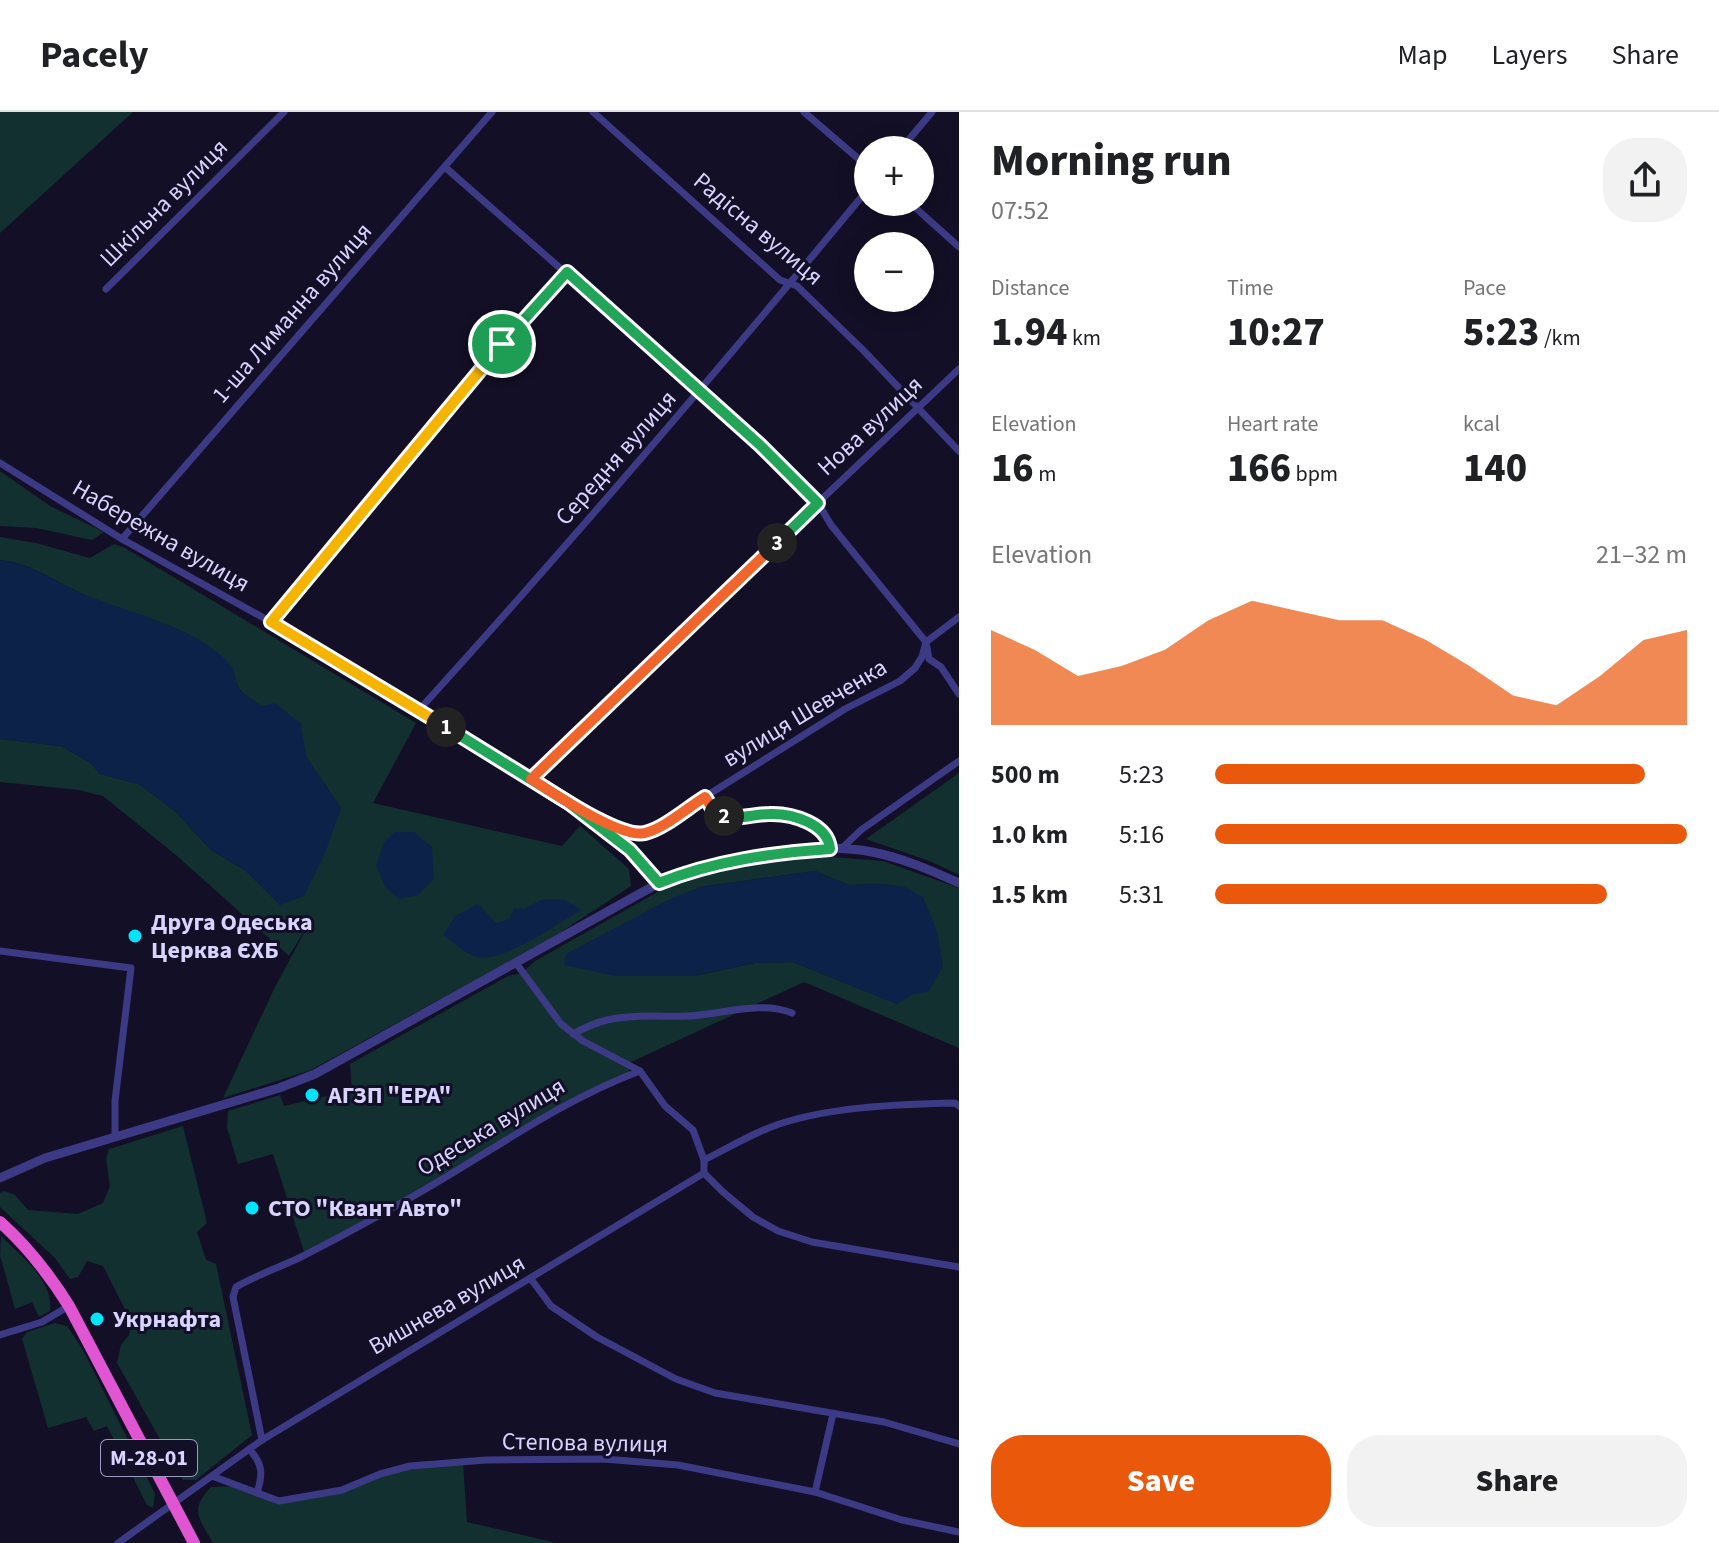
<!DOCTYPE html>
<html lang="en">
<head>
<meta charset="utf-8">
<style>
  body { margin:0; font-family:"Source Sans 3",sans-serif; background:#f2f2f2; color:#202124; height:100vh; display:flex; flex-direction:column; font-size:30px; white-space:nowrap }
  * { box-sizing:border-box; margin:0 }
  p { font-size:26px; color:#757577 }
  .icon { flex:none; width:44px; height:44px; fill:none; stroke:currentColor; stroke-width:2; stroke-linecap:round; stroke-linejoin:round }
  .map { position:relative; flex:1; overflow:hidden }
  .drawer { display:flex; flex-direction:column; background:#fff; width:760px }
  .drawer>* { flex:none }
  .buttons { position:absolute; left:854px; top:24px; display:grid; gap:16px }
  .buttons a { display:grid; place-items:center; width:80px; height:80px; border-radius:50%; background:#fff; box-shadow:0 4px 20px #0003; font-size:40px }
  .pin { position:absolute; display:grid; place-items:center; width:68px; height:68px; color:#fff; margin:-34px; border:4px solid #fff; border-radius:50%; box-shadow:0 2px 8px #0007 }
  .km { position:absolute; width:40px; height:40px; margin:-20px; border-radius:50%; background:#222; color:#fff; font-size:22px; line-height:40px; text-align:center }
  .round { display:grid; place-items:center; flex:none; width:84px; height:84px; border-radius:32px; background:#f2f2f2 }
  .headline { display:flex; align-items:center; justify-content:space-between; height:136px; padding:0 32px }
  h1 { font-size:44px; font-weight:800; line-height:60px }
  .metrics { display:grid; grid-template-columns:repeat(3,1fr); gap:12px; height:136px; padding:8px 32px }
  .metrics div { display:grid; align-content:center }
  .metrics b { font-size:40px; font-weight:800 }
  .metrics small { font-size:22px; font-weight:400 }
  .metrics p { font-size:22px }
  .chart { height:224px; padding:16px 32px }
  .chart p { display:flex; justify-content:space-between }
  .chart svg { width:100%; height:144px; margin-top:8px; fill:#ea580c; opacity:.7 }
  .cta { display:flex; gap:16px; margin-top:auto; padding:16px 32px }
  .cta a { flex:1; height:92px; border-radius:32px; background:#ea580c; color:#fff; font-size:32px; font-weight:800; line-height:92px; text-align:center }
  .cta a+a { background:#f2f2f2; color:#202124 }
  ul { padding:0 32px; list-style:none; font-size:26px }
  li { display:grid; grid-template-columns:128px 96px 1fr; align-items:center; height:60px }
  li i { height:20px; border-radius:10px; background:#ea580c }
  header { display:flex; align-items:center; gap:48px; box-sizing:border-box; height:112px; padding:0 40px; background:#fff; border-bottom:2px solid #e0e0e0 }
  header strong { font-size:38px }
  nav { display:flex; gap:44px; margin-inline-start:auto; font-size:28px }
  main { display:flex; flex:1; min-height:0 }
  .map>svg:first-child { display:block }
  .green { fill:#12302f; fill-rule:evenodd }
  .water { fill:#0c2248 }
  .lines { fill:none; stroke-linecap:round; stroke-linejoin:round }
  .minor { stroke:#3d3a85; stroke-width:7 }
  .tertiary { stroke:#3d3a85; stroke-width:9 }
  .trunk { stroke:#e055d1; stroke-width:12 }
  .split-1-casing { stroke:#fff; stroke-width:16 }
  .split-2-casing { stroke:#fff; stroke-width:16 }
  .split-3-casing { stroke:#fff; stroke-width:16 }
  .split-4-casing { stroke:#fff; stroke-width:16 }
  .split-1 { stroke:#f5b400; stroke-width:10 }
  .split-2 { stroke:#22a559; stroke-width:10 }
  .split-3 { stroke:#f0652b; stroke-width:10 }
  .split-4 { stroke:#22a559; stroke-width:10 }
  .poi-dot { fill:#00e5ff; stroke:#130f26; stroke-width:3 }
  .labels { text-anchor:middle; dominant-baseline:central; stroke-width:6; stroke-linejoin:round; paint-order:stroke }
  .shield { fill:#130f26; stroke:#9e99be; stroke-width:2 }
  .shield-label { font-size:22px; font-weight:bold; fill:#d9d4ff }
  .street-label { font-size:24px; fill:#d9d4ff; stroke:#130f26 }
  .poi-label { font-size:24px; font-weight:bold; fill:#d9d4ff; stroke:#130f26; text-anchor:start }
</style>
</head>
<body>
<header>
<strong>Pacely</strong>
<nav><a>Map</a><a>Layers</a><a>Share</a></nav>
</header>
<main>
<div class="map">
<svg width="959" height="1431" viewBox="0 0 959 1431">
  <rect width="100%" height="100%" fill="#130f26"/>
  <g class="green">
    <path d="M 0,0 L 133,0 L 0,121 Z"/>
    <path d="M 0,359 L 50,394 L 104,420 L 92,428 L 36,416 L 0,414 Z"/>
    <path d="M 0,425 L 36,431 L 90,446 L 114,432 L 125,436 L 416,611 L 373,691 L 562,734 L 580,714 L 629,757 L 631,774 L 555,824 L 311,958 L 223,986 L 275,875 L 311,808 L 289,844 L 177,744 L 103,684 L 79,678 L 0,670 L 0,627 L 61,634 L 91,651 L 100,662 L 139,672 L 175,699 L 211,738 L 245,758 L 280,793 L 341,696 L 306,645 L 300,612 C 284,605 246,591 238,574 C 230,558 236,556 220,544 C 179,513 132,502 85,483 C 55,470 34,452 0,448 Z"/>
    <path d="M 959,661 L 959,763 L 932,750 L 866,727 Z"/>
    <path d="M 820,744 L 883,749 L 959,776 L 959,936 L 804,870 L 629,951 L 629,963 L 584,983 L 477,1047 L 305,1143 L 273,1042 L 238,1052 L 227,1016 L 228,999 L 280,983 L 284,994 L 352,978 L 350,952 L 508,864 L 522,861 L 535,849 L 661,778 L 711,759 ZM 815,759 L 849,773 L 886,772 L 942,854 L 936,864 L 897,892 L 793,850 L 755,851 L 694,864 L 615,864 L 587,831 L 700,775 Z"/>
    <path d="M 183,1014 L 207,1111 L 197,1120 L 206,1148 L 216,1152 L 252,1323 L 196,1368 L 183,1368 L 117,1251 L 121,1233 L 129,1223 L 131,1209 L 103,1154 L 87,1149 L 78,1165 L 70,1167 L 55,1146 L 0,1095 L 0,1081 L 4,1079 L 15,1083 L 28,1098 L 78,1102 L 103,1091 L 110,1074 L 106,1047 L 109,1037 Z"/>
    <path d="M 1,1124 C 21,1144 54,1169 50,1199 L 39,1205 L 32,1190 L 15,1197 L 0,1143 Z"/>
    <path d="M 55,1211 L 67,1214 L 83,1238 L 155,1382 L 153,1396 L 147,1393 L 107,1314 L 94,1319 L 86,1305 L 48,1316 L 22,1227 L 27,1220 Z"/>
    <path d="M 463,1350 L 467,1410 L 557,1431 L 213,1431 C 199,1406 189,1398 211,1375 L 240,1374 L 271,1387 L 342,1378 L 380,1362 Z"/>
  </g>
  <g class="water">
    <path d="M 0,448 C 34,452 55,470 86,483 C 133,503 194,513 230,552 C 236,558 234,567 238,575 C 242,582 255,589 262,594 L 275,591 L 301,612 L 306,645 L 341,696 L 325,741 L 304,784 L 280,793 L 245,758 L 211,738 L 175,699 L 139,672 L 100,662 L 91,651 L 61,634 L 0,627 Z"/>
    <path d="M 395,720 L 414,720 L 432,735 L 434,767 L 418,783 L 399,787 L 385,775 L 376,753 L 384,730 Z"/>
    <path d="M 815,759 L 849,773 L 886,772 L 905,775 L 923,785 L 937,819 L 943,854 L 928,880 L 914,882 L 897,892 L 793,850 L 755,851 L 694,864 L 615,864 L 564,853 L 566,842 L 670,787 L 700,775 Z"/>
    <path d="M 543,787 L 565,788 L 581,798 C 559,811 498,855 474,844 C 463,840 452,829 443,823 L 455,804 L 478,792 L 496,811 L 509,807 L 514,796 L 524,797 Z"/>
  </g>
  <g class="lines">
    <g class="minor">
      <path d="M 593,0 L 780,168 L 797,174 L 864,239 L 959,339"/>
      <path d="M 804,0 L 868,55"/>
      <path d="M 900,38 L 932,0"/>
      <path d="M 446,56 L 700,279 L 818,391 L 831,413 L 926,530 L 929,547 L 941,555 L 959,582"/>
      <path d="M 909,90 L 959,135"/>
      <path d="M 106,177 L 284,0"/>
      <path d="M 0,351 L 122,427 L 271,510 L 531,667 C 579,697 621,729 659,771"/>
      <path d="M 122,427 L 492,0"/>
      <path d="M 271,510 L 502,232 L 567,160"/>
      <path d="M 419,598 C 573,428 722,254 868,77"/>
      <path d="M 531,667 L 608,590 L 959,257"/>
      <path d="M 705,685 C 711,694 717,703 728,706 C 739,709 753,703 765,702 C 789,700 828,711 830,737"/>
      <path d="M 587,700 L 634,722 L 652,718 L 845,597 L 900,569 L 915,556 L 922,545 L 926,530 L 959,505"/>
      <path d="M 842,736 L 861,718 L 959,649"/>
      <path d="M 0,839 L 131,856 L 115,989 L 115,1024"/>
      <path d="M 516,851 L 561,912 L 583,929 L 640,959 L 665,994 L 693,1018 L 704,1048 L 704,1061 L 723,1080 L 753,1105 L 778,1119 L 812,1130 L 959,1155"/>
      <path d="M 573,922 C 584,916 595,911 607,908 C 634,902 661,905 688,904 C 720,903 761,888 792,901"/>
      <path d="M 704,1048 C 726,1037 748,1024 771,1015 C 823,995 899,992 955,991 L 959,994"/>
      <path d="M 531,1167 L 551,1194 L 597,1225 L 676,1267 L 715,1281 L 884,1310 L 959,1332"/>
      <path d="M 0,1223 L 42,1210 L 69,1194"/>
      <path d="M 262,1328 L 233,1185 L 236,1175 C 255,1164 277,1156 297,1147 C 335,1128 373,1107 410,1086 C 487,1043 557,990 640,959"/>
      <path d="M 249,1337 C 263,1352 263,1362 257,1381"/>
      <path d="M 212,1364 L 279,1389 L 342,1378 L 380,1362 L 410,1354 L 486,1348 L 604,1347 L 678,1353 L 815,1380 L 902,1408 L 959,1420"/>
      <path d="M 815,1380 L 833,1302"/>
      <path d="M 118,1431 L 262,1328 L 704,1061"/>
    </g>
    <path class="tertiary" d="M 0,1066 L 45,1046 L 279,976 L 315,962 L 659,771 C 716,748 811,728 872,740 C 903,746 930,758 959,771"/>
    <path class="trunk" d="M 0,1110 C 28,1135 49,1162 69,1194 L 194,1431"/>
  </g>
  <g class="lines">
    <defs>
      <path id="split-1" d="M 446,615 L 271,510 L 502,232"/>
      <path id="split-2" d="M 446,615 L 569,691 L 630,738 L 659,771 C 714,749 772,741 830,737 C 828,712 792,701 769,702 C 754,702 739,708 724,704"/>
      <path id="split-3" d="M 724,704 L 712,696 L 705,685 C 687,696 665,716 645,721 C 620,727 554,681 531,667 L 777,431"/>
      <path id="split-4" d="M 502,232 L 567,160 L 760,333 L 818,391 L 777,431"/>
    </defs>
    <use href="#split-1" class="split-1-casing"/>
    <use href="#split-2" class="split-2-casing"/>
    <use href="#split-3" class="split-3-casing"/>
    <use href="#split-4" class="split-4-casing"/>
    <use href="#split-1" class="split-1"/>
    <use href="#split-2" class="split-2"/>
    <use href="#split-3" class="split-3"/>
    <use href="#split-4" class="split-4"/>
  </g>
  <g class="poi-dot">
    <circle cx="135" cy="824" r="8"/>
    <circle cx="312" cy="983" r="8"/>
    <circle cx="252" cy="1096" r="8"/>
    <circle cx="97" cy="1207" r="8"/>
  </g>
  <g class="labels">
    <rect class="shield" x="101" y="1328" width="96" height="36" rx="6"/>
    <g class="shield-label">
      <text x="149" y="1346">М-28-01</text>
    </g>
    <g class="street-label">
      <text transform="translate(164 91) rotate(-45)">Шкільна вулиця</text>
      <text transform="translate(758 117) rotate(40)">Радісна вулиця</text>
      <text transform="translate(292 201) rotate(-49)">1-ша Лиманна вулиця</text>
      <text transform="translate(870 314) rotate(-43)">Нова вулиця</text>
      <text transform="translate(616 346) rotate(-49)">Середня вулиця</text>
      <text transform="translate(161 424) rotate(30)">Набережна вулиця</text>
      <text transform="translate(805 601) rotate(-31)">вулиця Шевченка</text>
      <text transform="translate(491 1015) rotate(-31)">Одеська вулиця</text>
      <text transform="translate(447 1193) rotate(-30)">Вишнева вулиця</text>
      <text transform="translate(585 1331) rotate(1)">Степова вулиця</text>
    </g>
    <g class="poi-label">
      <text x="151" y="810">Друга Одеська<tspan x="151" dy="28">Церква ЄХБ</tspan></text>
      <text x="328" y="983">АГЗП "ЕРА"</text>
      <text x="268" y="1096">СТО "Квант Авто"</text>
      <text x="113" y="1207">Укрнафта</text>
    </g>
  </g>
</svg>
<div class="buttons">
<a>+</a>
<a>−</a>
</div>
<div class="pin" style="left:502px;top:232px;background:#1e9e55"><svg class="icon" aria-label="arrive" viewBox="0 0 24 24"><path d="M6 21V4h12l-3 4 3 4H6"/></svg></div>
<b class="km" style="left:446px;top:615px">1</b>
<b class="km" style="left:724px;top:704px">2</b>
<b class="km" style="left:777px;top:431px">3</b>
</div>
<section class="drawer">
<div class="headline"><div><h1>Morning run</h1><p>07:52</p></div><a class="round"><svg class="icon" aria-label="share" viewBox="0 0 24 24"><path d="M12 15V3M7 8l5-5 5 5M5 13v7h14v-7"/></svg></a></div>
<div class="metrics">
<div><p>Distance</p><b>1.94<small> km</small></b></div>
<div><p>Time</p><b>10:27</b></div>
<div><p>Pace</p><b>5:23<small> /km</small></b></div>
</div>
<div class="metrics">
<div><p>Elevation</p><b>16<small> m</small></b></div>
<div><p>Heart rate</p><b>166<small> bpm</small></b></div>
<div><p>kcal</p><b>140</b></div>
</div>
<div class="chart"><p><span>Elevation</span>21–32 m</p>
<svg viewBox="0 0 160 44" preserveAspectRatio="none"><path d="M0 44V15L10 21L20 29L30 26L40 21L50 12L60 6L70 9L80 12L90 12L100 18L110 26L120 35L130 38L140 29L150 18L160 15V44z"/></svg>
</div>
<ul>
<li><b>500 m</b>5:23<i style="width:91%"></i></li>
<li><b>1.0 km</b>5:16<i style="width:100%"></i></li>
<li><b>1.5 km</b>5:31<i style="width:83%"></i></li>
</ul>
<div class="cta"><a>Save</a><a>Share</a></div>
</section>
</main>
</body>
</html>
